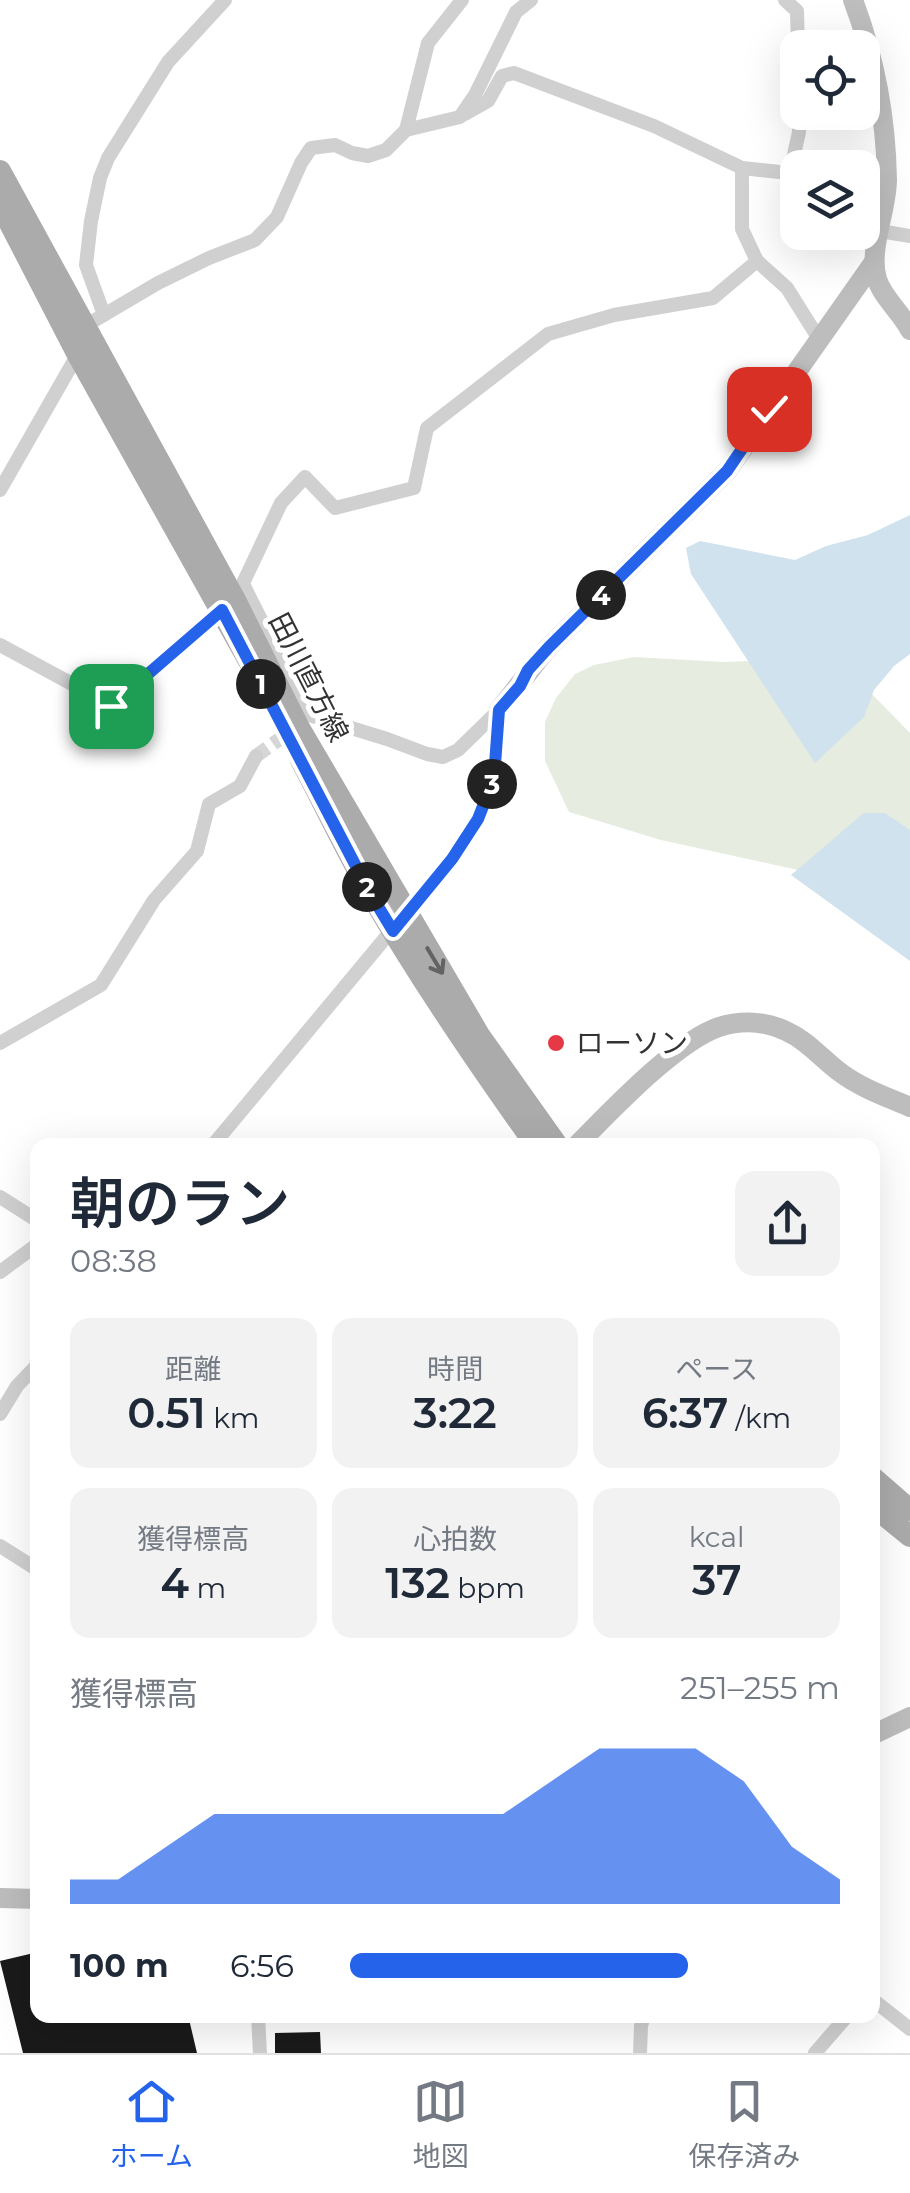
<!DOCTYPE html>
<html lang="ja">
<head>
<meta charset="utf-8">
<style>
  body { margin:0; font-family:Montserrat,"Noto Sans JP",sans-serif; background:#f2f2f3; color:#1f2937; height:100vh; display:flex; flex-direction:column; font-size:38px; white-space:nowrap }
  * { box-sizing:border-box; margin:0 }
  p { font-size:32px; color:#747a83 }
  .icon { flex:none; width:55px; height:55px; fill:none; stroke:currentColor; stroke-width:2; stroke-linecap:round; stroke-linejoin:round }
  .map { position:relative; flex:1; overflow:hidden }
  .drawer { position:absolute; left:30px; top:1138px; width:850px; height:885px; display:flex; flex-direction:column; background:#fff; border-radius:20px; box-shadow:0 10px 40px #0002 }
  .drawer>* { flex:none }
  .tools { position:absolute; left:780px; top:30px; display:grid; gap:20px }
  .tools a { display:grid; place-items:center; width:100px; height:100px; border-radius:20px; background:#fff; box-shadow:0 10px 40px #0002; font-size:50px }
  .pin { position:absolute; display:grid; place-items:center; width:85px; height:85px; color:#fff; margin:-42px; border-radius:20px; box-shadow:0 5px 15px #0006 }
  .km { position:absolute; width:50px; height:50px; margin:-25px; border-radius:50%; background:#222; color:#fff; font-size:28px; line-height:50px; text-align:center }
  .round { display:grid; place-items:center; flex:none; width:105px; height:105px; border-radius:20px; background:#f2f2f3 }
  .headline { display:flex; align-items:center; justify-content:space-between; height:170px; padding:0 40px }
  h1 { font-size:55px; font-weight:600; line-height:75px }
  .metrics { display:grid; grid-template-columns:repeat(3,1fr); gap:15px; height:170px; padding:10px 40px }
  .metrics div { display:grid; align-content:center; border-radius:20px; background:#f2f2f3; text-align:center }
  .metrics b { font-size:42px; font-weight:600 }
  .metrics small { font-size:28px; font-weight:400 }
  .metrics p { font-size:28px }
  .chart { height:280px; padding:20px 40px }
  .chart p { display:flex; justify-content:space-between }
  .chart svg { width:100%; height:180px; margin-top:10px; fill:#2563eb; opacity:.7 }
  ul { padding:0 40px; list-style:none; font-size:32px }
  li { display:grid; grid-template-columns:160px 120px 1fr; align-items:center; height:75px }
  li i { height:25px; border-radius:12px; background:#2563eb }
  .dock { display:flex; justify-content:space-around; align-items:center; height:140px; border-top:2px solid #e0e1e3; background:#fff; font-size:28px; color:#747a83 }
  .dock a { display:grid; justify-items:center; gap:5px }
  .dock .on { color:#2563eb }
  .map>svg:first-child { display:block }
  .green { fill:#e6ecdf }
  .water { fill:#cfe2ee }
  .building { fill:#1a1a1a }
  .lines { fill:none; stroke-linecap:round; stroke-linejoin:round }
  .street-tunnel { stroke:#d6d6d6; stroke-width:14; stroke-dasharray:14 7; stroke-linecap:butt }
  .street { stroke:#d0d0d0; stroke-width:14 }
  .secondary { stroke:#bdbdbd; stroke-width:20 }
  .primary { stroke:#ababab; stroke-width:22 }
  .oneway { stroke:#636363 }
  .route-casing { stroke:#fff; stroke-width:20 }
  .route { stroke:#2563eb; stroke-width:12 }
  .poi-dot { fill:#e63946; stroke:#fff; stroke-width:4 }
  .labels { text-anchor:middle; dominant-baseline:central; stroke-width:10; stroke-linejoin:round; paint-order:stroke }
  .street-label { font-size:28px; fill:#333; stroke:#fff }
  .poi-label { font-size:28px; fill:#333; stroke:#fff; text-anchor:start }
</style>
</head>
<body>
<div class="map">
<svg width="910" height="2053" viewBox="0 0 910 2053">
  <rect width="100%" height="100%" fill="#fff"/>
  <path class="green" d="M 634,657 L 723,662 L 775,660 L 867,689 L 910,733 L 910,910 L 798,870 L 661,840 L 569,812 L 545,761 L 545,722 L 556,698 L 575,674 L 594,665 Z"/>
  <g class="water">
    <path d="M 910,515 L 910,654 L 894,666 L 874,690 L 864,717 L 815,763 L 691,574 L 686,548 L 700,541 L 795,560 L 826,546 L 868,535 Z"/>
    <path d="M 864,813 L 885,813 L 910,830 L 910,961 L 791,875 Z"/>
  </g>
  <g class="building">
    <path d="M 38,1952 L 38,2015 L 188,2015 L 197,2053 L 23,2053 L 0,1961 Z"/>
    <path d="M 320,2032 L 321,2053 L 275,2053 L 275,2033 Z"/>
  </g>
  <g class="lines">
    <path class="street-tunnel" d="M 256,756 L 298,726"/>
    <g class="street">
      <path d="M 785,0 L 797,11 L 798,48"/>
      <path d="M 465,114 L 488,101 L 502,76 L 514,73 L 654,126 L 742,168 L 798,174"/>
      <path d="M 406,130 L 428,43 L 462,0"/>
      <path d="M 790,173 L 799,132 L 799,112"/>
      <path d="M 862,181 L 887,183"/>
      <path d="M 880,231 L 910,236"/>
      <path d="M 757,261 L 787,288 L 819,339"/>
      <path d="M 104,315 L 86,265 L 91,221 L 100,178 L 108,158 L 168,62 L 225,0"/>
      <path d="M 84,331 L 85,326 L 158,283 L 209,258 L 255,240 L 277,217 L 301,163 L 311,148 L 335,145 L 352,153 L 368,156 L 386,150 L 406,130 L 460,117 L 475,95 L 516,12 L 531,0"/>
      <path d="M 0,490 L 79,352"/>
      <path d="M 244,586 L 309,715 L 387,739 L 427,754 L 443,757 L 458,750 L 499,710"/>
      <path d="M 235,600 L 281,503 L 305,477 L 335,508 L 414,488 L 427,428 L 548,334 L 614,315 L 713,298 L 757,261 L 742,229 L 742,168"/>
      <path d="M 0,645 L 111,705 L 222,610"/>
      <path d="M 0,1043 L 101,985 L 154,900 L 197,851 L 209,804 L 240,786 L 256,756"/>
      <path d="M 213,1145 L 451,859 L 478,819 L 495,778 L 499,710"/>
      <path d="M 0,1197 L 38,1221"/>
      <path d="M 0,1272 L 38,1244"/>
      <path d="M 0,1414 L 17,1386 L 38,1364"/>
      <path d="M 0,1546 L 38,1570"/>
      <path d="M 872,1999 L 910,2029"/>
      <path d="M 258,2015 L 260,2053"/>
      <path d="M 640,2053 L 641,2026 L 644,2015"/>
      <path d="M 815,2053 L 848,2015"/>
    </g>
    <g class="secondary">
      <path d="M 853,0 C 875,58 886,118 887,180 C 887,210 868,250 877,279 C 882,297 901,312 910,330"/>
      <path d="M 499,710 C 517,689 531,667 549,647 L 727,471 L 874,262"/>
      <path d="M 577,1145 C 610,1112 675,1042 719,1027 C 741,1020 765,1021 786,1031 C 808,1041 822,1059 841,1073 C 861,1088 887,1097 910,1107"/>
      <path d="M 872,1735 L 910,1717"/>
      <path d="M 0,1898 L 38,1899"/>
    </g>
    <g class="primary">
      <path d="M 0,171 L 235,600 L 298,726 L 479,1035 L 557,1145"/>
      <path d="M 0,204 L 78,355 L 249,661"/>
      <path d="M 301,760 C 325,806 347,852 372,896 C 422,982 478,1064 536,1145"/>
      <path d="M 872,1477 L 910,1510"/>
      <path d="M 872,1505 L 910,1536"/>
    </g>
  </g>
  <defs><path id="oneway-shaft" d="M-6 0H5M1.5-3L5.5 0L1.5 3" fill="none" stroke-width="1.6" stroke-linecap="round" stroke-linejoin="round" transform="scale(2.5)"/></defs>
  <use class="oneway" href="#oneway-shaft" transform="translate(435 961) rotate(59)"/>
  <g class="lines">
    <defs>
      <path id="route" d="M 111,706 L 222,610 L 370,893 L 393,931 L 452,859 L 478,819 L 494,778 L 499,710 L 520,686 L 528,670 L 549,647 L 727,471 L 769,409"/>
    </defs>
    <use href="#route" class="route-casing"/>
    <use href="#route" class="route"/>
  </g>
  <circle class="poi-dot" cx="556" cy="1043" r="10"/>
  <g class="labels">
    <g class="street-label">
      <text transform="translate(309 677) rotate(63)">田川直方線</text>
    </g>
    <g class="poi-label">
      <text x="576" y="1043">ローソン</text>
    </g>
  </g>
</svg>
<div class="tools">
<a><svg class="icon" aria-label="locate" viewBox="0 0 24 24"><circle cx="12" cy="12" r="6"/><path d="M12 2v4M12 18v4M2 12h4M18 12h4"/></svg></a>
<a><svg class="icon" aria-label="layers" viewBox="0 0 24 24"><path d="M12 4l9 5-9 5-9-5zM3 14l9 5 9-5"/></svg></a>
</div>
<div class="pin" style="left:111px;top:706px;background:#1e9e55"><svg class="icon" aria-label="arrive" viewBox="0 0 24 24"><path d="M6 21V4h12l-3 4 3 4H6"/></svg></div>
<div class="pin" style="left:769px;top:409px;background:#d93025"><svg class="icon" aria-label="check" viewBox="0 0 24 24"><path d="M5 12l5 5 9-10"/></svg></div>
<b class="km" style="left:261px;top:684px">1</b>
<b class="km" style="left:367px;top:887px">2</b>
<b class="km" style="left:492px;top:784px">3</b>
<b class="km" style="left:601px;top:595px">4</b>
<section class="drawer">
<div class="headline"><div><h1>朝のラン</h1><p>08:38</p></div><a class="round"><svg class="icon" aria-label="share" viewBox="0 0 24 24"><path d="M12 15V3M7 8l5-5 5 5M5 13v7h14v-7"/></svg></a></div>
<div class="metrics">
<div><p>距離</p><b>0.51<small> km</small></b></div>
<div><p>時間</p><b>3:22</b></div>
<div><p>ペース</p><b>6:37<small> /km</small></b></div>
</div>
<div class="metrics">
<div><p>獲得標高</p><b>4<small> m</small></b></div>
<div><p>心拍数</p><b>132<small> bpm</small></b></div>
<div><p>kcal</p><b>37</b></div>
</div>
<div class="chart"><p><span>獲得標高</span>251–255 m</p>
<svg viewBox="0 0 160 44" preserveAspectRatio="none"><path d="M0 44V38L10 38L20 30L30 22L40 22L50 22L60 22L70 22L80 22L90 22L100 14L110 6L120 6L130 6L140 14L150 30L160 38V44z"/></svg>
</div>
<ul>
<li><b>100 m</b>6:56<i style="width:69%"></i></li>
</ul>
</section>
</div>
<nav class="dock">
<a class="on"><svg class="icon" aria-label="home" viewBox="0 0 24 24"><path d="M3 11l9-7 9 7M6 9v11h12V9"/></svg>ホーム</a>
<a><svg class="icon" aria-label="map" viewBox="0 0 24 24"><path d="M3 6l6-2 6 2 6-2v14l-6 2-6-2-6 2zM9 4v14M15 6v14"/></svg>地図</a>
<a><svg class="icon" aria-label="saved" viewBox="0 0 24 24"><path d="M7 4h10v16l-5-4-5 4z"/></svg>保存済み</a>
</nav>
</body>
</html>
